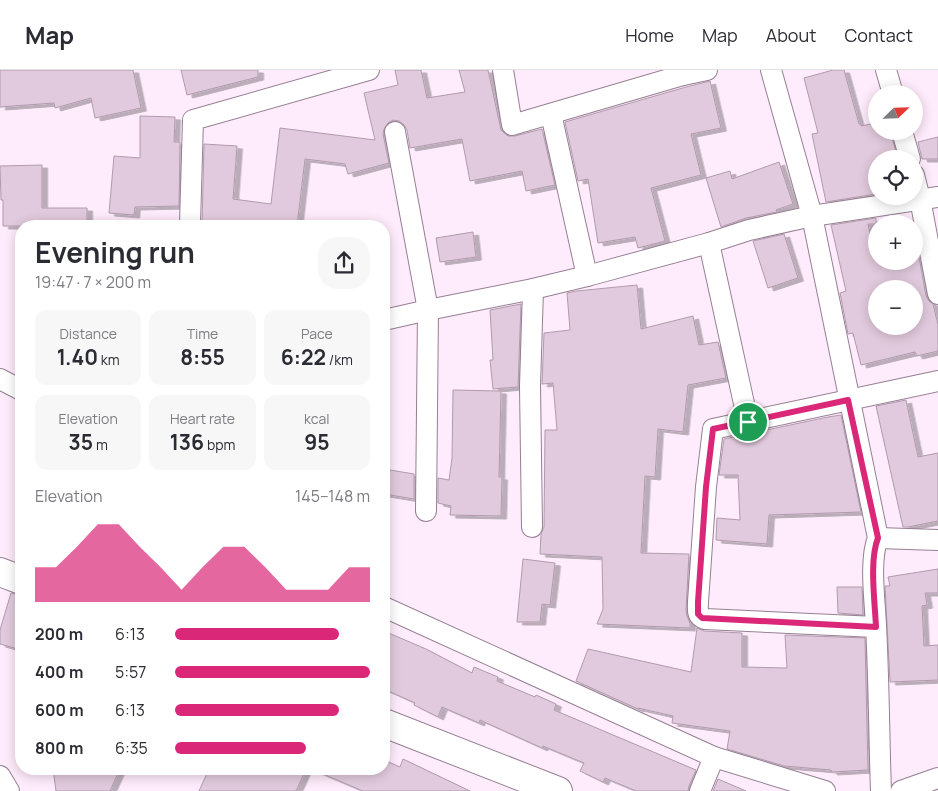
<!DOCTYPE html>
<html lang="en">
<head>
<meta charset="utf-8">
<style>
  body { margin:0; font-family:Manrope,sans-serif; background:#f7f7f7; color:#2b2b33; height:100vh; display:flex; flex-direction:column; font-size:19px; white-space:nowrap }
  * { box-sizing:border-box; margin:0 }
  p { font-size:16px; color:#7c7c81 }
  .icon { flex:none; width:28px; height:28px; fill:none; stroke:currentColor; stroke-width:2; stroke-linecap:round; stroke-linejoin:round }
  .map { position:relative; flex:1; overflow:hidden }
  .side { position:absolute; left:15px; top:150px; width:375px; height:555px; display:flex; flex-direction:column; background:#fff; border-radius:20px; box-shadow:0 2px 12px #0003 }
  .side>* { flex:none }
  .needle { width:32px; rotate:67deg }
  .controls { position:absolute; left:868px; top:15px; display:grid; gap:10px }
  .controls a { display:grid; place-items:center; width:55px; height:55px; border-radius:50%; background:#fff; box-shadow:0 2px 12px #0003; font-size:25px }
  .pin { position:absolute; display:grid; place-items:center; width:42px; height:42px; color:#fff; margin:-21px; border:2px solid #fff; border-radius:50%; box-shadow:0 1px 5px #0007 }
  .round { display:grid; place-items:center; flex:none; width:52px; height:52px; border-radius:20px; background:#f7f7f7 }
  .summary { display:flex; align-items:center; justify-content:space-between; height:85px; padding:0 20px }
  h1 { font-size:28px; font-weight:700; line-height:38px }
  .stats { display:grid; grid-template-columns:repeat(3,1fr); gap:8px; height:85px; padding:5px 20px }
  .stats div { display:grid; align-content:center; border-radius:12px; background:#f7f7f7; text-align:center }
  .stats b { font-size:21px; font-weight:700 }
  .stats small { font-size:14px; font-weight:400 }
  .stats p { font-size:14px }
  .chart { height:140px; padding:10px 20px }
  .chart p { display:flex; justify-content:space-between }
  .chart svg { width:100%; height:90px; margin-top:5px; fill:#db2777; opacity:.7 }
  ul { padding:0 20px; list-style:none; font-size:16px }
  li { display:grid; grid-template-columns:80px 60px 1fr; align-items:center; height:38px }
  li i { height:12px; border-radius:6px; background:#db2777 }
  header { display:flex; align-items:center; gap:30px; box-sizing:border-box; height:70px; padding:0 25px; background:#fff; border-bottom:1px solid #e1e1e2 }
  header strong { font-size:24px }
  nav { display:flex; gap:28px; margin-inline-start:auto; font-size:18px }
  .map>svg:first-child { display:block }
  .building { fill:#e1cadd; stroke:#b09aac; fill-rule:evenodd; filter:url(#shadow) }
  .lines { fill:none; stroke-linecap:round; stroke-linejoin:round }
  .street-casing { stroke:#958092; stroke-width:22 }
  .primary-casing { stroke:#958092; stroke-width:30 }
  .street { stroke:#fff; stroke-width:20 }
  .primary { stroke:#fff; stroke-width:28 }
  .route-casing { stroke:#fff; stroke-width:10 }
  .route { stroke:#db2777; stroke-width:6 }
</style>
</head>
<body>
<header>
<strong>Map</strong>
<nav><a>Home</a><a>Map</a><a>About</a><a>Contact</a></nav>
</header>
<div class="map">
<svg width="938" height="721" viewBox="0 0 938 721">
  <defs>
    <filter id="shadow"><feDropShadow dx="5.5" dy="3" stdDeviation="0" flood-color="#0004"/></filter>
  </defs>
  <rect width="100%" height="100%" fill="#feebfb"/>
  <g class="building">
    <path d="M 0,0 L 133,0 L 141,38 L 95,48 L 91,28 L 55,38 L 54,33 L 0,37 Z"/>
    <path d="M 181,0 L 258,0 L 258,7 L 187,25 Z"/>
    <path d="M 395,0 L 421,0 L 427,28 L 465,22 L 459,0 L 488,0 L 501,60 L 508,66 L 515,66 L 542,59 L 555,115 L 526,121 L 522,101 L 470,111 L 462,69 L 410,78 L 407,60 L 404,55 L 399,51 L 393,50 L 388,53 L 384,59 L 383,64 L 389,93 L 348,104 L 345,94 L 305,89 L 297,156 L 212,156 L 202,155 L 204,74 L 237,76 L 233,129 L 271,134 L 280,58 L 375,70 L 364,23 L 398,15 Z"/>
    <path d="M 833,0 L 844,0 L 859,54 L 861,54 L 861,56 L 876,53 L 876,61 L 890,61 L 898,89 L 876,89 L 876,124 L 826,132 L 812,64 L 818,63 L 804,8 Z"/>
    <path d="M 710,11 L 721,58 L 691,64 L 701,105 L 651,118 L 665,171 L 638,178 L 635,167 L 598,173 L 588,109 L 578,111 L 565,52 L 686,17 Z"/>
    <path d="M 140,46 L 175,47 L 174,72 L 180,72 L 179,136 L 135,137 L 134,145 L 109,143 L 114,86 L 140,88 Z"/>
    <path d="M 938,67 L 938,89 L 922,89 L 918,72 Z"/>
    <path d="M 779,92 L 793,134 L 776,140 L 777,142 L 746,148 L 721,157 L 706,108 L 730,101 L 732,109 Z"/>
    <path d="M 42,95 L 42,138 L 87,138 L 87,156 L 3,156 L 3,130 L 1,130 L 0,96 Z"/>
    <path d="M 876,148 L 876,154 L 868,154 L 876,191 L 914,191 L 914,188 L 919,187 L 926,226 L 929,231 L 933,234 L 938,255 L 938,281 L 917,286 L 915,282 L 861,295 L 853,263 L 848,264 L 840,223 L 846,221 L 831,155 ZM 876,219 L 914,219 L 914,256 L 876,256 Z"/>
    <path d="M 473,162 L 476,187 L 440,192 L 436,168 Z"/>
    <path d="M 784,164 L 798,208 L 768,218 L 753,171 Z"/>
    <path d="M 637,215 L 641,259 L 693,246 L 699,275 L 718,272 L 726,308 L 688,315 L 683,362 L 658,359 L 655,407 L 645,406 L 641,483 L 689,484 L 686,540 L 687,546 L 690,553 L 690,558 L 597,554 L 603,539 L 602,487 L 540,484 L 541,464 L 544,457 L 545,360 L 557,360 L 553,313 L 542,314 L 544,263 L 570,260 L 567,223 L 577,221 Z"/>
    <path d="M 521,234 L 518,317 L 493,319 L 490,290 L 493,290 L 490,240 Z"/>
    <path d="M 453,320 L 501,321 L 499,407 L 502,407 L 501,446 L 450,445 L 451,436 L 438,433 L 438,408 L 449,410 L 452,388 Z"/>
    <path d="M 906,330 L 918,387 L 938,383 L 938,451 L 908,457 L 903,457 L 876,336 Z"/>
    <path d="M 841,345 L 861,442 L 769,445 L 767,474 L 716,470 L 717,448 L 740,450 L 738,405 L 719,405 L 724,369 L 828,347 Z"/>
    <path d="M 384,399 L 414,404 L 414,429 L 384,424 Z"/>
    <path d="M 523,489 L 555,493 L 550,535 L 542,534 L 540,552 L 517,552 Z"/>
    <path d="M 938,499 L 938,523 L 925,523 L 927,535 L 922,536 L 924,576 L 938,575 L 938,610 L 890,612 L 885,516 L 890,516 L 888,507 Z"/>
    <path d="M 837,517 L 862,517 L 863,545 L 838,543 Z"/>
    <path d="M 11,523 L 21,525 L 21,580 L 0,574 L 0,560 Z"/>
    <path d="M 697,558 L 704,561 L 742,563 L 742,597 L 787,598 L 785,565 L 865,568 L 868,700 L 832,702 L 831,700 L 784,696 L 727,679 L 730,661 L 672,653 L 673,646 L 638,638 L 638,639 L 576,611 L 588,579 L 691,602 Z"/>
    <path d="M 384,561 L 426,579 L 472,603 L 474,597 L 498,607 L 497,611 L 535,627 L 536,625 L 556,634 L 554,640 L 696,700 L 689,716 L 688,721 L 636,721 L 605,708 L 603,712 L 580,701 L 584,693 L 543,676 L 542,678 L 480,650 L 479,653 L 442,637 L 438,647 L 414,635 L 415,633 L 384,619 Z"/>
    <path d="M 403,689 L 470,721 L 363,721 L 311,699 L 384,699 L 384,690 L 400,697 Z"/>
    <path d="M 53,699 L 120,699 L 110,721 L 56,721 Z"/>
    <path d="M 209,699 L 306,699 L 296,721 L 199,721 Z"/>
    <path d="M 718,709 L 746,721 L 713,721 Z"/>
  </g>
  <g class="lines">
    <defs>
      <g id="street">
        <path d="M 503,0 L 512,55 L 683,5"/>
        <path d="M 682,0 L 683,5 L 707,0"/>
        <path d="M 771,0 L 812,146 L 878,468 C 869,490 875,531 876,556 C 879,611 879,666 881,721"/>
        <path d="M 886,0 L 893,24"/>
        <path d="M 551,44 L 587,206"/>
        <path d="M 902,61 L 910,89"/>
        <path d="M 395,62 L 428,240 L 426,441"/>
        <path d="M 914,105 L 920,129 L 938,224"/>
        <path d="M 190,154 L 193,50 L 369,0"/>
        <path d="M 709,173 L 748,352"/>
        <path d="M 384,250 L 428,240 L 533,219 L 587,206 L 709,173 L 749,160 L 812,146 L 938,127"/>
        <path d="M 0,309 L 21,320"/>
        <path d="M 532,457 L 530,316 L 533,219"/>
        <path d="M 878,468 L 938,470"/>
        <path d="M 384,537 L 714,687"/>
        <path d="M 876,557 L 705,549 C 696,546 698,540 698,532 L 706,417 L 713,359 L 938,311"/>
        <path d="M 0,706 L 9,721"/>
        <path d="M 700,721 L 714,687 L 825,721"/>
        <path d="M 901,721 L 938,708"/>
      </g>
      <g id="primary">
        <path d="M 0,502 L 21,510"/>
        <path d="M 384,653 L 558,721"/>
      </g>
    </defs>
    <use href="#street" class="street-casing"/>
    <use href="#primary" class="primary-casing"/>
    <use href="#street" class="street"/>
    <use href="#primary" class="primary"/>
  </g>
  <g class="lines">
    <defs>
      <path id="route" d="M 848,330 L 878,468 C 869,490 875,533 876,557 L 702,548 L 698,544 L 698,532 L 706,417 L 713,359 Z"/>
    </defs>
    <use href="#route" class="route-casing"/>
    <use href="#route" class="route"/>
  </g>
</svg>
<div class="controls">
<a><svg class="needle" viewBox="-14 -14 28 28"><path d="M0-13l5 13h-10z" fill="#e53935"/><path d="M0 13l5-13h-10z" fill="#7c7c81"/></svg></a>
<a><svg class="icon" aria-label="locate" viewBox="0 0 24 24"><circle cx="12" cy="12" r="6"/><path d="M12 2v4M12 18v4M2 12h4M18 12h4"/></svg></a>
<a>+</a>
<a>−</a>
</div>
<div class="pin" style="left:748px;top:352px;background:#1e9e55"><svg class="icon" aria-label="arrive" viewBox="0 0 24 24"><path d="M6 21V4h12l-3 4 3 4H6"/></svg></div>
<section class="side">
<div class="summary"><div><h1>Evening run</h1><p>19:47 · 7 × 200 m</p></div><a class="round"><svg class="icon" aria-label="share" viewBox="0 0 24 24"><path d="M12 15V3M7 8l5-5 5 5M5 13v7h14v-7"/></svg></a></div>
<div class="stats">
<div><p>Distance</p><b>1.40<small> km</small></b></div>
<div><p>Time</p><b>8:55</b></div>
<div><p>Pace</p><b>6:22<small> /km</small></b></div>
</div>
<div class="stats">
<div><p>Elevation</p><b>35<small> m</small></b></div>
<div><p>Heart rate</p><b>136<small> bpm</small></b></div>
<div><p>kcal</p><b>95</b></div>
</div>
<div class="chart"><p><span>Elevation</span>145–148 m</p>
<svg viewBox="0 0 160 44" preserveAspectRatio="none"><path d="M0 44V27L10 27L20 17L30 6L40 6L50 17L60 27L70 38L80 27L90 17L100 17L110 27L120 38L130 38L140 38L150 27L160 27V44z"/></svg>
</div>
<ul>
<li><b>200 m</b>6:13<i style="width:84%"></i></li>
<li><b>400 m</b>5:57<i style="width:100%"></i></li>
<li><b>600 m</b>6:13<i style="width:84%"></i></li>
<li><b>800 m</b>6:35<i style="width:67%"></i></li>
</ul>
</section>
</div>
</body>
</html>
